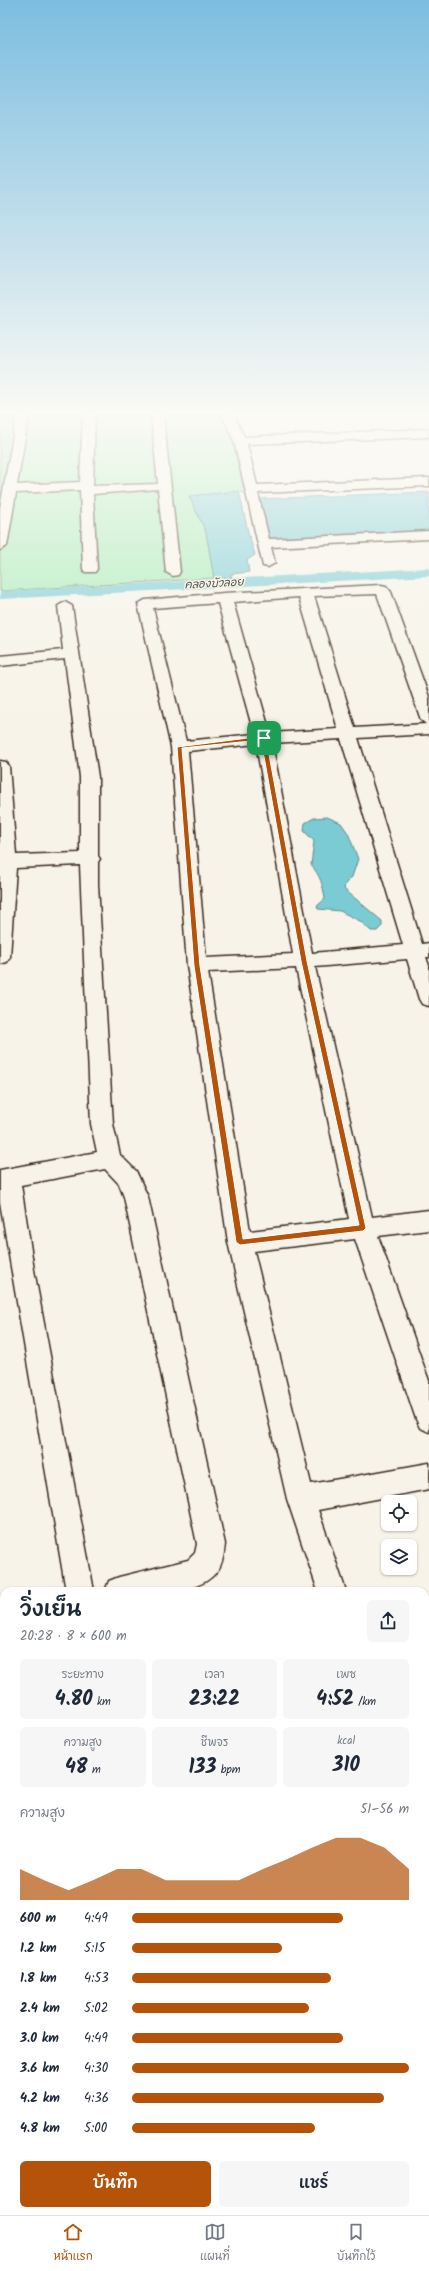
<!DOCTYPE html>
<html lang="th">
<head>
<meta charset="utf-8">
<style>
  body { margin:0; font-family:Kalam,"Playpen Sans Thai",sans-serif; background:#f6f6f7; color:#1f2937; height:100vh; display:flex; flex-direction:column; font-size:15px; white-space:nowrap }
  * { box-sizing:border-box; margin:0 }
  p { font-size:13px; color:#747a83 }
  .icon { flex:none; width:22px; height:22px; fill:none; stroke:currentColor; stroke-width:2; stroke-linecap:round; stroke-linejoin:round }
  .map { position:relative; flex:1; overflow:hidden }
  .drawer { position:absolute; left:0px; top:1587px; width:429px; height:628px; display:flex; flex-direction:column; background:#fff; border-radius:12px 12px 0 0; box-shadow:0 1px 3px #0004 }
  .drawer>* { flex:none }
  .tools { position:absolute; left:381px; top:1495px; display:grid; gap:8px }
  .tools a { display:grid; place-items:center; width:36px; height:36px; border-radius:6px; background:#fff; box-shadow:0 1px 3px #0004; font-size:20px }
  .pin { position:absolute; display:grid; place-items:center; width:34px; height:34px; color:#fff; margin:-17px; border-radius:8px; box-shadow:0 2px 6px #0006 }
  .round { display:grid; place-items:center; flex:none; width:42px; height:42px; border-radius:6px; background:#f6f6f7 }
  .summary { display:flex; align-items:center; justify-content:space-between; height:68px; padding:0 20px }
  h1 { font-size:22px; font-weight:600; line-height:30px }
  .figures { display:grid; grid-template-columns:repeat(3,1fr); gap:6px; height:68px; padding:4px 20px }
  .figures div { display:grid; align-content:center; border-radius:6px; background:#f6f6f7; text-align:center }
  .figures b { font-size:20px; font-weight:600 }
  .figures small { font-size:11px; font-weight:400 }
  .figures p { font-size:11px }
  .chart { height:112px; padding:8px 20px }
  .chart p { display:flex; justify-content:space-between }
  .chart svg { width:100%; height:72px; margin-top:4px; fill:#b45309; opacity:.7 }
  .cta { display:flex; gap:8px; margin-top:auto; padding:8px 20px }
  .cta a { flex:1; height:46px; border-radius:6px; background:#b45309; color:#fff; font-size:16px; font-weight:600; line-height:46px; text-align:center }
  .cta a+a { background:#f6f6f7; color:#1f2937 }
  ul { padding:0 20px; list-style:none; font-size:13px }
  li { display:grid; grid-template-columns:64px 48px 1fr; align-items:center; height:30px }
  li i { height:10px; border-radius:5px; background:#b45309 }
  .tabs { display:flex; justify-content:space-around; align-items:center; height:56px; border-top:1px solid #e0e1e3; background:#fff; font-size:11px; color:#747a83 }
  .tabs a { display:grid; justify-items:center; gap:2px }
  .tabs .current { color:#b45309 }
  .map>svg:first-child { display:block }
  .green { fill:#a5ebb7; stroke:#708a6a }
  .water { fill:#7acbd4; stroke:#618b8b }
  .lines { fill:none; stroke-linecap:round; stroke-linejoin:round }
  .canal { fill:#7acbd4; fill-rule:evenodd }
  .minor-casing { stroke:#3b2a1e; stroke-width:3 }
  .minor { fill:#f7f3e8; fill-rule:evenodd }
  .route { fill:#b45309; stroke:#fff; fill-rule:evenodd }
  .labels { text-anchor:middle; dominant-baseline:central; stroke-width:3; stroke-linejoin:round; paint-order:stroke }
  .far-water-label { font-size:11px; font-style:italic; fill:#4b524c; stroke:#f7f3e8 }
</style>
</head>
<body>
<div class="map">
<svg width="429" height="2215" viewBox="0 0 429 2215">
  <rect width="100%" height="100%" fill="#f7f3e8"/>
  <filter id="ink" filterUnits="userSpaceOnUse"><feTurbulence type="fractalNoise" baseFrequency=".025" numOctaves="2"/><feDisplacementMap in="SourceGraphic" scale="8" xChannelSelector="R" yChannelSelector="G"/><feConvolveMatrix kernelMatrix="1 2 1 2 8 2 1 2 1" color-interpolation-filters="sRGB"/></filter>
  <g filter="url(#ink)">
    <path class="green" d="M 0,414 L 226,414 L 245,492 L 189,496 L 206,532 L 214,578 L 0,591 Z"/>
    <g class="water">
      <path d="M 239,491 L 248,532 L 255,555 L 247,560 L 249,572 L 231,574 L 232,578 L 214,578 L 206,532 L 189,496 Z"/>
      <path d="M 429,492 L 429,533 L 270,541 L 260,499 Z"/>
      <path d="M 327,817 L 341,823 L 348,833 L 358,859 L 352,877 L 345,884 L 344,889 L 382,921 L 382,926 L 377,931 L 371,931 L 360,921 L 340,911 L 318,909 L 317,906 L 325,899 C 323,885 320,875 311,865 L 314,841 L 304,831 L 305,823 L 314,818 Z"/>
      <path d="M 0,1980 L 4,1990 L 4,2211 L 70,2211 L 71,2215 L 0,2215 Z"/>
    </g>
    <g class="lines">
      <path class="canal" d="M 429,568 L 429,576 L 0,599 L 0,591 Z"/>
      <defs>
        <g id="minor">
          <path d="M 17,414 L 29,414 L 17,485 L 80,482 L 83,414 L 95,414 L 93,486 L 158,484 L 151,414 L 163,414 L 180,572 L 178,575 L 173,576 L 166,572 L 158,489 L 93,494 L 97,569 L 95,572 L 85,572 L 83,569 L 80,490 L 16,493 L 7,546 L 0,550 L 0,508 Z"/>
          <path d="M 222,414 L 234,414 L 244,437 L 429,429 L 429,437 L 247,444 L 257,485 L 429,478 L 429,486 L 258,493 L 269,539 L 429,531 L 429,539 L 271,547 L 275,563 L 268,567 L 263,566 L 234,441 Z"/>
          <path d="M 381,585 L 386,586 L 391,592 L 429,697 L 429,734 L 358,738 L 422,944 L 429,943 L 429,957 L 426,957 L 429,966 L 429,1006 L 422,1004 L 419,999 L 407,959 L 315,967 L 372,1217 L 429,1210 L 429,1230 L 378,1236 L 429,1381 L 429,1432 L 420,1428 L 416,1419 L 355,1239 L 254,1251 L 311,1484 L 429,1463 L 429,1489 L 318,1510 L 346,1591 L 318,1591 L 287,1499 L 228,1242 L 187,965 L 171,747 L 138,604 L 145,600 L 224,593 ZM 377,594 L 421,720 L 426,724 L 355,728 L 314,596 ZM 299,597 L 338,729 L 270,733 L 233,602 ZM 218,603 L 254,734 L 186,741 L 153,608 ZM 341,739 L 403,945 L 312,953 L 272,743 ZM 256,744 L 293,954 L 206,958 L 188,751 ZM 296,968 L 349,1219 L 250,1231 L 208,972 Z"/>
          <path d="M 65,602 L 72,606 L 98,777 L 98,856 L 100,859 L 98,862 L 98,885 L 113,1124 L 120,1155 L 136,1171 L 148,1197 L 225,1544 C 224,1553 223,1563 218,1570 C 197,1600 137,1591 105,1591 L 109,1581 L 119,1577 L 188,1560 L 195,1553 L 197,1544 L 124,1197 L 119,1184 L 105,1169 L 21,1185 L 34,1270 L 94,1591 L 66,1591 L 0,1202 L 0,1170 L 97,1152 L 91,1124 L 80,865 L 16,868 L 10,957 L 7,962 L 0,964 L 0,761 L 6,762 L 9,766 L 16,855 L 80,853 L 80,777 L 65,659 L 0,666 L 0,656 L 63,650 L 58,606 Z"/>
          <path d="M 4,1602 L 4,1632 L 0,1633 L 0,1603 Z"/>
          <path d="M 4,1671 L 4,1701 L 0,1702 L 0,1672 Z"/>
          <path d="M 429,1808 L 429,1842 L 425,1843 L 425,1809 Z"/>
          <path d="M 307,2211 L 345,2211 L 346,2215 L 308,2215 Z"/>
        </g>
      </defs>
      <use href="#minor" class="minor-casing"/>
      <use href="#minor" class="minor"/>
    </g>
  </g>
  <linearGradient id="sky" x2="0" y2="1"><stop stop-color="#7cbde0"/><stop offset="0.57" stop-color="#fbfaf5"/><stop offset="1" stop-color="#fbfaf5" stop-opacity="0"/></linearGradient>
  <rect width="429" height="724" fill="url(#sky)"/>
  <path class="route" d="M 264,736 L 266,738 L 307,961 L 366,1228 L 363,1231 L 240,1245 L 236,1242 L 194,966 L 177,747 ZM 261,740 L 301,961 L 359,1225 L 243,1239 L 200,966 L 182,748 Z"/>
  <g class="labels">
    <g class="far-water-label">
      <text transform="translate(214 584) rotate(-3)">คลองบัวลอย</text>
    </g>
  </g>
</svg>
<div class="tools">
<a><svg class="icon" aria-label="locate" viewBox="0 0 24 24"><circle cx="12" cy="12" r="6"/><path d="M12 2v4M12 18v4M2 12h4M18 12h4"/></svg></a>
<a><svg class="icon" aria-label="layers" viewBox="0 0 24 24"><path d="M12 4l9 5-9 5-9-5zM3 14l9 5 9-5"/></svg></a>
</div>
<div class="pin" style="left:264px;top:738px;background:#1e9e55"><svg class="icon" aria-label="arrive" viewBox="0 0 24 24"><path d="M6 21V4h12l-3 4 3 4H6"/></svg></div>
<section class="drawer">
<div class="summary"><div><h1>วิ่งเย็น</h1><p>20:28 · 8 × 600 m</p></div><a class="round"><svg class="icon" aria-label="share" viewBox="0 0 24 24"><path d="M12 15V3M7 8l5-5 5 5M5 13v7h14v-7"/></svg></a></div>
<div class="figures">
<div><p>ระยะทาง</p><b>4.80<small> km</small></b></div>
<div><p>เวลา</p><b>23:22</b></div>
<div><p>เพซ</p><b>4:52<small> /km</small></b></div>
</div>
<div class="figures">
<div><p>ความสูง</p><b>48<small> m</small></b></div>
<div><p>ชีพจร</p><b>133<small> bpm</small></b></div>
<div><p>kcal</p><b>310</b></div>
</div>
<div class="chart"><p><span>ความสูง</span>51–56 m</p>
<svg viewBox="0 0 160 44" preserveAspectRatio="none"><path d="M0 44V25L10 32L20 38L30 32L40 25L50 25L60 32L70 32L80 32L90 32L100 25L110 19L120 12L130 6L140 6L150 12L160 25V44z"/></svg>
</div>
<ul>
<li><b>600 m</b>4:49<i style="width:76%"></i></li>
<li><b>1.2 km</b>5:15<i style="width:54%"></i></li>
<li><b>1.8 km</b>4:53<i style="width:72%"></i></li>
<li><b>2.4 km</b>5:02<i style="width:64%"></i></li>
<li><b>3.0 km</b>4:49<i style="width:76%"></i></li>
<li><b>3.6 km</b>4:30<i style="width:100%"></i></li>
<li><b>4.2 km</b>4:36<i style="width:91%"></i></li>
<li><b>4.8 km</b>5:00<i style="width:66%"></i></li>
</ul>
<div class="cta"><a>บันทึก</a><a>แชร์</a></div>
</section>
</div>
<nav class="tabs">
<a class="current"><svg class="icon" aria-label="home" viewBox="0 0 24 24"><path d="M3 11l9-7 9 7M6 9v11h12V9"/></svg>หน้าแรก</a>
<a><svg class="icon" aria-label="map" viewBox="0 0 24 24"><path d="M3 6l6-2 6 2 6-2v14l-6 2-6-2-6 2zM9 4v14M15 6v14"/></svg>แผนที่</a>
<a><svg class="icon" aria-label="saved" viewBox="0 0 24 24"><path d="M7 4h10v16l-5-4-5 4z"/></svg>บันทึกไว้</a>
</nav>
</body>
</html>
